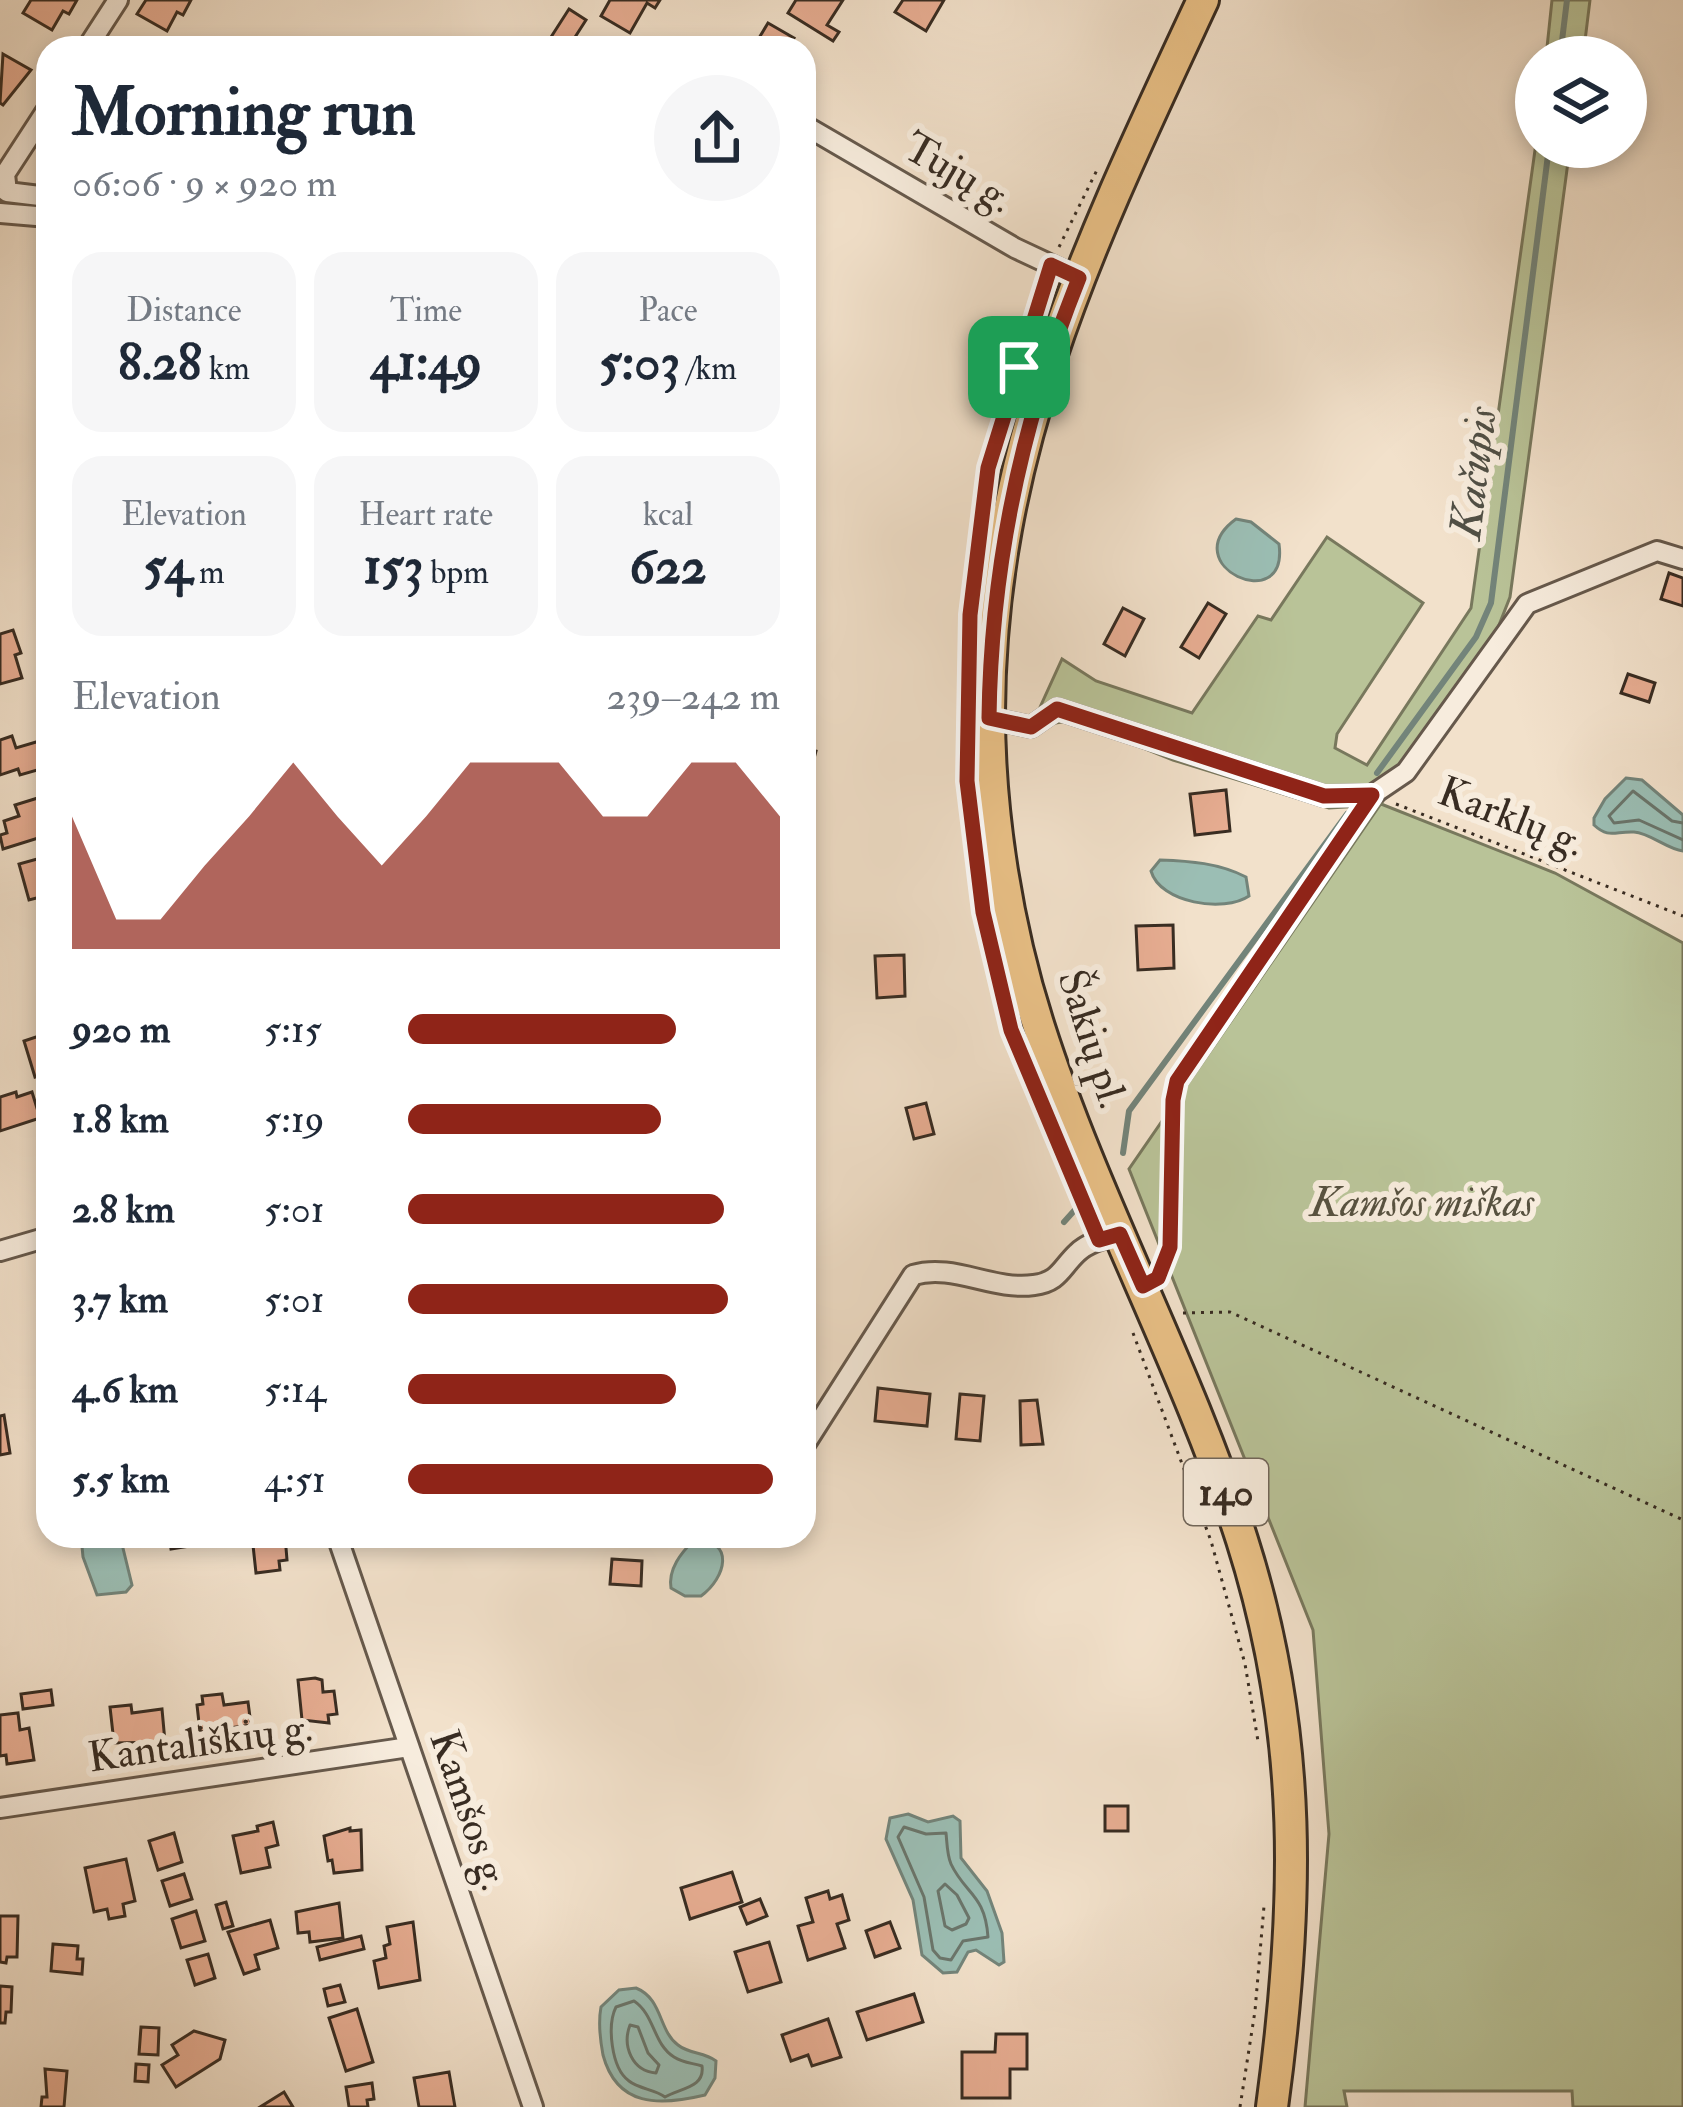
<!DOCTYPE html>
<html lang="en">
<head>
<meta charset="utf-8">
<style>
  body { margin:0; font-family:"IM FELL Double Pica",serif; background:#f6f6f7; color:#1f2937; height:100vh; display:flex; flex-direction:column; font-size:45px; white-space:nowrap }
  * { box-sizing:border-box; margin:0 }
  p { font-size:39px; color:#747a83 }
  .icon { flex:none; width:66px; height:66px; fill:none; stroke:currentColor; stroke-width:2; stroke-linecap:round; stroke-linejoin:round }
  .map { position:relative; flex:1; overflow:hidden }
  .sheet { position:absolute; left:36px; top:36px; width:780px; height:1512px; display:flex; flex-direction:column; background:#fff; border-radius:36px; box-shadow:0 6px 18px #0003 }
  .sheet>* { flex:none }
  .buttons { position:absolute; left:1515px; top:36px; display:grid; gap:24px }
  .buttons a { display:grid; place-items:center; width:132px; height:132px; border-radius:50%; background:#fff; box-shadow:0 6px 18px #0003; font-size:60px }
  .pin { position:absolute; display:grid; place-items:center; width:102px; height:102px; color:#fff; margin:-51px; border-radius:24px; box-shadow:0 6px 18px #0006 }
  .round { display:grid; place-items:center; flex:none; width:126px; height:126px; border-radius:63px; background:#f6f6f7 }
  .headline { display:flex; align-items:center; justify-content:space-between; height:204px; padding:0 36px }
  h1 { font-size:66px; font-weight:700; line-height:90px }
  .metrics { display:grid; grid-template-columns:repeat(3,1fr); gap:18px; height:204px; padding:12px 36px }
  .metrics div { display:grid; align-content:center; border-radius:30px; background:#f6f6f7; text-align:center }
  .metrics b { font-size:51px; font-weight:700 }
  .metrics small { font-size:33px; font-weight:400 }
  .metrics p { font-size:33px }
  .chart { height:336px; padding:24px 36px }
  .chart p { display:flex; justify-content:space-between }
  .chart svg { width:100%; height:216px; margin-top:12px; fill:#8f2418; opacity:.7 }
  ul { padding:0 36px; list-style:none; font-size:39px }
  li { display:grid; grid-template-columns:192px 144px 1fr; align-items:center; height:90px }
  li i { height:30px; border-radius:15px; background:#8f2418 }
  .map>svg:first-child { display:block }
  .green { fill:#b9c398; stroke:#78785d; stroke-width:3 }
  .water { fill:#9bbeb4; stroke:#73847a; stroke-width:3 }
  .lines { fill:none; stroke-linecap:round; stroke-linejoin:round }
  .shore { stroke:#6a756b; stroke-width:3 }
  .stream { stroke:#73847a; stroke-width:6 }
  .building { fill:#e7ad92; stroke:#382c22; stroke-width:3 }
  .minor-casing { stroke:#66594c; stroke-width:24 }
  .primary-casing { stroke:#382c22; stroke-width:36 }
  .path { stroke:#382c22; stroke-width:3; stroke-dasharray:3 6; stroke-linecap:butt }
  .minor { stroke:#f7ecdd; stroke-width:18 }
  .primary { stroke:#e9c086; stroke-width:30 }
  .route-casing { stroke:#fff; stroke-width:24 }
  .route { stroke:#8f2418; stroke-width:15 }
  .labels { text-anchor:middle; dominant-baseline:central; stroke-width:12; stroke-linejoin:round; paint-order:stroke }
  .shield { fill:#f7ecdd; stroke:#71665a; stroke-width:3 }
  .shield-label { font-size:39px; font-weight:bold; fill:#382c22 }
  .street-label { font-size:42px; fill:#382c22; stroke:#f7ecdd }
  .park-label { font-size:42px; font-style:italic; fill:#585240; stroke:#f7ecdd }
  .water-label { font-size:45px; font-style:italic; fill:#515046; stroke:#f7ecdd }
</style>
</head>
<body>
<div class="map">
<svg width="1683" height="2107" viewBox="0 0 1683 2107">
  <rect width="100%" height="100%" fill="#f2e1cb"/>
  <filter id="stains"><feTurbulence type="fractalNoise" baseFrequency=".00167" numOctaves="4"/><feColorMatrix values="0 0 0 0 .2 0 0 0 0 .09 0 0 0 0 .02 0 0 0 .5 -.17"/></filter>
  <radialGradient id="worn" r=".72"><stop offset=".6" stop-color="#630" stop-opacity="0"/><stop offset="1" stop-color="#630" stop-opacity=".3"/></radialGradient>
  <g class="green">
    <path d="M 1552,0 L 1590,0 L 1583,57 L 1546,57 Z"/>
    <path d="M 1536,143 L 1536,147 L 1570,147 L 1510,597 L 1490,648 L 1381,804 L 1555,873 L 1683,943 L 1683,2107 L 1573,2107 L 1572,2091 L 1344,2091 L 1347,2107 L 1305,2107 L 1329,1834 L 1313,1630 L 1129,1169 L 1380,805 L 1329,808 L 1173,760 L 1074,720 L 1031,727 L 1062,659 L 1096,681 L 1192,713 L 1258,616 L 1271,620 L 1327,537 L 1423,603 L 1337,734 L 1335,748 L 1367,765 L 1471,608 Z"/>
  </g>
  <g class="water">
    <path d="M 1236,519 L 1251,522 L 1279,544 C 1289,618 1173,565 1236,519 Z"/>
    <path d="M 1626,778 L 1642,780 L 1683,815 L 1683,851 C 1667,849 1650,833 1634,832 C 1615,831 1609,839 1594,825 L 1594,818 L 1605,799 Z"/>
    <path d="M 1160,860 C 1190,861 1219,863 1246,877 L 1249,896 C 1224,913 1160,903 1151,871 Z"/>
    <path d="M 81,1536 L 120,1536 L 132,1585 L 126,1592 L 97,1595 L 83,1557 Z"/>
    <path d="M 694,1540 C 736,1539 726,1578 701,1596 L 685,1596 L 671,1588 C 668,1569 681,1553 694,1540 Z"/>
    <path d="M 908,1814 L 928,1822 L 953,1816 L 960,1821 L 961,1858 L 987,1891 L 1002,1933 L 1004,1962 L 999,1965 L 976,1950 L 968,1952 L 957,1972 L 943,1973 L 922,1955 L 913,1900 L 886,1839 L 890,1818 Z"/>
    <path d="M 636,1988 C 663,1999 658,2030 678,2045 C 689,2054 704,2052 716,2061 L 715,2078 L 705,2095 C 659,2106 617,2107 603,2055 C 600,2039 598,2023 601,2007 L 619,1990 Z"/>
  </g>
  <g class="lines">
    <g class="shore">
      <path d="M 1683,823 L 1672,821 L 1633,791 L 1609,816 L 1614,823 L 1639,820 L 1683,840"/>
      <path d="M 904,1827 L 926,1834 L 946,1833 C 947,1842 947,1855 951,1864 C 965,1894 985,1894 988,1937 L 963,1941 L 951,1960 L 940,1958 L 933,1950 L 924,1897 L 898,1837 Z"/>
      <path d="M 945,1884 L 957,1895 L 969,1918 L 966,1924 L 952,1930 L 945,1926 L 938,1891 Z"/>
      <path d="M 634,2001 C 655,2015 653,2044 674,2057 C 683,2063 693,2063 702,2066 C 705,2088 680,2088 665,2097 C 654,2089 639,2089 629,2081 C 611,2068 607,2025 616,2007 Z"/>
      <path d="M 630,2025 L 638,2027 L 648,2053 L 659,2065 L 656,2073 C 632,2071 622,2046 630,2025 Z"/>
    </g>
    <g class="stream">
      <path d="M 1560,57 L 1567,0"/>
      <path d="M 1377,773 L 1476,637 L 1491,603 L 1549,147"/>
      <path d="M 1123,1153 L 1129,1111 L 1347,814"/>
      <path d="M 1064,1222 L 1082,1202"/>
    </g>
  </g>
  <g class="building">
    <path d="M 31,0 L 77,0 L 69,14 L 63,11 L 52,30 L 23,13 Z"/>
    <path d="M 146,0 L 191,0 L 183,15 L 177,12 L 167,31 L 137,14 Z"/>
    <path d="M 610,0 L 660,0 L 655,8 L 647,3 L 630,33 L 601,16 Z"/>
    <path d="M 796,0 L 843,0 L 827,25 L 839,32 L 833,41 L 788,13 Z"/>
    <path d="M 903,0 L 944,0 L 926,31 L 895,12 Z"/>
    <path d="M 569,9 L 586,20 L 568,48 L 544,48 Z"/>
    <path d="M 768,23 L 794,38 L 788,48 L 753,48 Z"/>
    <path d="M 3,54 L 31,70 L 3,105 L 0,103 Z"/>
    <path d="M 1669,573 L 1683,578 L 1683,606 L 1661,599 Z"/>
    <path d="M 1208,603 L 1226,614 L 1199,658 L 1181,647 Z"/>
    <path d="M 1123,608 L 1144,619 L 1125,656 L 1104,644 Z"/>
    <path d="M 13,630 L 21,653 L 15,655 L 22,678 L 0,684 L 0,634 Z"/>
    <path d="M 1628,674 L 1655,683 L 1649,702 L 1621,693 Z"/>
    <path d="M 12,736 L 16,748 L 43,740 L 48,767 L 20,775 L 18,769 L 0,775 L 0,740 Z"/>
    <path d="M 804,748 L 816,751 L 808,781 L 804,780 Z"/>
    <path d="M 1226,790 L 1230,831 L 1195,835 L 1190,794 Z"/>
    <path d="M 41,797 L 48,835 L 3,849 L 0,835 L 7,833 L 4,821 L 19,816 L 15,805 Z"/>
    <path d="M 48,856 L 48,895 L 29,900 L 19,864 Z"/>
    <path d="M 1173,925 L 1174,968 L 1138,970 L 1136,926 Z"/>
    <path d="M 904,955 L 905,996 L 877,998 L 875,956 Z"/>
    <path d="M 45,1034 L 48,1073 L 35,1077 L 24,1041 Z"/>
    <path d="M 16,1092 L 17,1097 L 32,1092 L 40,1118 L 0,1131 L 0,1097 Z"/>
    <path d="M 926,1103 L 934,1134 L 914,1139 L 906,1108 Z"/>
    <path d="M 878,1388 L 930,1394 L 927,1426 L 875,1421 Z"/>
    <path d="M 960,1394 L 984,1396 L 980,1441 L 956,1439 Z"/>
    <path d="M 1037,1400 L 1043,1444 L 1021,1445 L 1020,1401 Z"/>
    <path d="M 4,1415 L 10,1453 L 0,1455 L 0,1416 Z"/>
    <path d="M 169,1536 L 189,1536 L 190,1546 L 171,1549 Z"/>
    <path d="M 252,1536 L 285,1536 L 287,1560 L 279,1561 L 280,1570 L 256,1573 Z"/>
    <path d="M 612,1559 L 642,1561 L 641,1586 L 610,1584 Z"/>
    <path d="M 315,1678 L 322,1680 L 323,1692 L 334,1691 L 337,1714 L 328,1715 L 329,1723 L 302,1720 L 298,1680 Z"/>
    <path d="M 51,1690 L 53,1705 L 23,1709 L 21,1694 Z"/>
    <path d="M 222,1694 L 224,1705 L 248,1702 L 251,1725 L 200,1732 L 197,1705 L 203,1704 L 202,1696 Z"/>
    <path d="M 131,1705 L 132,1713 L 162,1709 L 165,1742 L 114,1743 L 110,1707 Z"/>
    <path d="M 18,1713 L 20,1730 L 29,1728 L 34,1760 L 7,1764 L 6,1755 L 0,1756 L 0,1715 Z"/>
    <rect x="1105" y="1806" width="23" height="25"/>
    <path d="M 273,1822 L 278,1845 L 266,1848 L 270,1867 L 241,1873 L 233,1836 L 258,1831 L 257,1826 Z"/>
    <path d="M 350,1828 L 350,1831 L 361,1830 L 362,1870 L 334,1873 L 332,1860 L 328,1861 L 324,1836 Z"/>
    <path d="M 174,1833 L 182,1862 L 158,1870 L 149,1841 Z"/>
    <path d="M 126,1859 L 135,1901 L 123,1904 L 125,1916 L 109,1919 L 107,1909 L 94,1912 L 85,1868 Z"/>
    <path d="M 732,1872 L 742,1902 L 690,1919 L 681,1888 Z"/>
    <path d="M 184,1874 L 192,1899 L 170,1906 L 162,1881 Z"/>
    <path d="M 828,1891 L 830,1899 L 842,1895 L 849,1920 L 837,1924 L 845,1948 L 808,1960 L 798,1926 L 813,1922 L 806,1898 Z"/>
    <path d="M 760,1899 L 767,1916 L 747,1924 L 740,1907 Z"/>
    <path d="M 226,1902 L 233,1926 L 223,1929 L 216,1905 Z"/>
    <path d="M 339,1903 L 343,1938 L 310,1942 L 309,1932 L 298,1933 L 296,1912 Z"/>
    <path d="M 196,1911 L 205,1941 L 181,1948 L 172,1919 Z"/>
    <path d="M 0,1916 L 18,1916 L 17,1957 L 7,1957 L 6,1963 L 0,1962 Z"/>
    <path d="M 270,1920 L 278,1948 L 255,1955 L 259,1969 L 244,1974 L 228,1932 Z"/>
    <path d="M 413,1922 L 420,1980 L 379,1988 L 374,1961 L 386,1958 L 384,1946 L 390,1944 L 387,1927 Z"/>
    <path d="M 890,1922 L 900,1948 L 875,1957 L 866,1931 Z"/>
    <path d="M 361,1936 L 364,1949 L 320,1960 L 317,1947 Z"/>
    <path d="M 769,1942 L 781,1982 L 748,1992 L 735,1952 Z"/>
    <path d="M 53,1944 L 78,1946 L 77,1959 L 83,1959 L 82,1974 L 51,1971 Z"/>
    <path d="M 208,1954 L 215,1978 L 195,1985 L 187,1960 Z"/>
    <path d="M 340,1985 L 345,2002 L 328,2006 L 324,1989 Z"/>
    <path d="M 0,1986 L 12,1987 L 11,2012 L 6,2012 L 5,2023 L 0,2023 Z"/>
    <path d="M 914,1994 L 923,2022 L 867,2040 L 857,2012 Z"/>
    <path d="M 357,2009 L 373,2062 L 346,2071 L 329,2018 Z"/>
    <path d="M 828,2019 L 841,2057 L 812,2066 L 808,2055 L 791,2061 L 782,2035 Z"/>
    <path d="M 141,2027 L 159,2028 L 158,2055 L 139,2054 Z"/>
    <path d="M 194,2031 L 225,2040 L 220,2059 L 176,2087 L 162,2065 L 178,2055 L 172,2045 Z"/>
    <path d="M 996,2034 L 1027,2034 L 1027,2069 L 1010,2069 L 1010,2098 L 962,2098 L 962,2052 L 995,2052 Z"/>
    <path d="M 136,2064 L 149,2065 L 148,2082 L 135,2081 Z"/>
    <path d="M 45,2069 L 67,2071 L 64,2107 L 41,2107 L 42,2097 L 47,2097 Z"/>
    <path d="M 449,2072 L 455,2107 L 419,2107 L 414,2078 Z"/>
    <path d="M 372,2083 L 374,2099 L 367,2100 L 368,2107 L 349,2107 L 346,2087 Z"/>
    <path d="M 284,2092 L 293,2107 L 260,2107 Z"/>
  </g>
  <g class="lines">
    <defs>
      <g id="minor">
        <path d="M 87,48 L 118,0"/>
        <path d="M 48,108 L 5,174 L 7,192 L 48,197"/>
        <path d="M 804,125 L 1015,248 L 1079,278"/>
        <path d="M 0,213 L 48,217"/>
        <path d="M 989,718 L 1031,727 L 1057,709 L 1324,796 L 1372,795 L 1406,772 L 1527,604 L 1657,551 L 1683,559"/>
        <path d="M 0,1251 L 48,1237"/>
        <path d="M 804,1446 L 913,1275 C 954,1263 992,1291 1034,1285 C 1059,1282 1061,1268 1077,1253 C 1088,1242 1106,1238 1120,1234"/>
        <path d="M 337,1536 L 533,2107"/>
        <path d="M 0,1808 L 409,1747"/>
      </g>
      <path id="primary" d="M 1203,0 C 1093,236 990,445 989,712 C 989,815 1007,928 1039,1027 C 1095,1202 1186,1365 1242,1540 C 1304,1734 1299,1908 1272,2107"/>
    </defs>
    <use href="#minor" class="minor-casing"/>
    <use href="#primary" class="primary-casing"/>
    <g class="path">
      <path d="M 1059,247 L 1097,170"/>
      <path d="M 983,512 L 988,468 L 1045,284"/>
      <path d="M 1396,804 L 1683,916"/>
      <path d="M 1006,1009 L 1020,1051"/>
      <path d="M 1163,1271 L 1170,1247 L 1173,1100 L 1177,1080 L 1358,816"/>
      <path d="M 1183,1313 L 1230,1312 L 1683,1520"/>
      <path d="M 1133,1333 L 1211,1541 L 1245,1664 L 1258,1741"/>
      <path d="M 1240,2107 L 1255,2011 L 1264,1906"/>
    </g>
    <use href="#minor" class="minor"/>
    <use href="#primary" class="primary"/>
  </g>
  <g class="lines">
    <defs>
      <path id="route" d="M 1051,265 L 1079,278 C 1022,420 991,564 989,718 L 1031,727 L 1057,709 L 1324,796 L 1372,795 L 1177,1081 L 1173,1100 L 1170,1247 L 1158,1278 L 1143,1286 L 1120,1234 L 1099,1240 L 1011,1030 L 983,912 L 967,781 L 970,615 L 988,468 Z"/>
    </defs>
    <use href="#route" class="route-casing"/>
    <use href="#route" class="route"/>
  </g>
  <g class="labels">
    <rect class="shield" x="1184" y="1459" width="84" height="66" rx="9"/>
    <g class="shield-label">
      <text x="1226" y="1492">140</text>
    </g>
    <g class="street-label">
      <text transform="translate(958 173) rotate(30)">Tujų g.</text>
      <text transform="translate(1511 817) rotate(21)">Karklų g.</text>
      <text transform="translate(1092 1039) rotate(72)">Šakių pl.</text>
      <text transform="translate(200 1743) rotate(-8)">Kantališkių g.</text>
      <text transform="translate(469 1810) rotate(71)">Kamšos g.</text>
    </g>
    <g class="park-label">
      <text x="1422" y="1203">Kamšos miškas</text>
    </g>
    <g class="water-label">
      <text transform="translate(1474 473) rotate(-83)">Kačupis</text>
    </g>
  </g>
  <rect width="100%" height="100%" filter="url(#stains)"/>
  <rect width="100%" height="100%" fill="url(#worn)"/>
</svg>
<div class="buttons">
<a><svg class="icon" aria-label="layers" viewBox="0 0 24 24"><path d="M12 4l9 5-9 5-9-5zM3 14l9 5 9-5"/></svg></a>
</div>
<div class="pin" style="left:1019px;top:367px;background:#1e9e55"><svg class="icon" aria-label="arrive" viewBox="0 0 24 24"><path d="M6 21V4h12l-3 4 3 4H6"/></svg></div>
<section class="sheet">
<div class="headline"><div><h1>Morning run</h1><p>06:06 · 9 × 920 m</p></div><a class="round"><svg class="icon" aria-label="share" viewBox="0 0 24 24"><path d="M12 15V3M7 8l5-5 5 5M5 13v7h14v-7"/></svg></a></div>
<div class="metrics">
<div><p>Distance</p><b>8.28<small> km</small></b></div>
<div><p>Time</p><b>41:49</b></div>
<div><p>Pace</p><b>5:03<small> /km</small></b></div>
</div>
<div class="metrics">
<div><p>Elevation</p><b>54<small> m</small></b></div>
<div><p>Heart rate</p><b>153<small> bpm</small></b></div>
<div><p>kcal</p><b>622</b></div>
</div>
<div class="chart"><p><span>Elevation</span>239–242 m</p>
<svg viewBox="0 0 160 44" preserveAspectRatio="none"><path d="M0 44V17L10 38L20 38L30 27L40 17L50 6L60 17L70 27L80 17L90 6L100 6L110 6L120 17L130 17L140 6L150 6L160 17V44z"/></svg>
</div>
<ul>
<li><b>920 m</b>5:15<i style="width:72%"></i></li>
<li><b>1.8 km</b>5:19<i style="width:68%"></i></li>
<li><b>2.8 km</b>5:01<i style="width:85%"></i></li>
<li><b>3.7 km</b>5:01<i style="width:86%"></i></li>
<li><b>4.6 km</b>5:14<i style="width:72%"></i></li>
<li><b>5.5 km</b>4:51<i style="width:98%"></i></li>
</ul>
</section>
</div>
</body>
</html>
